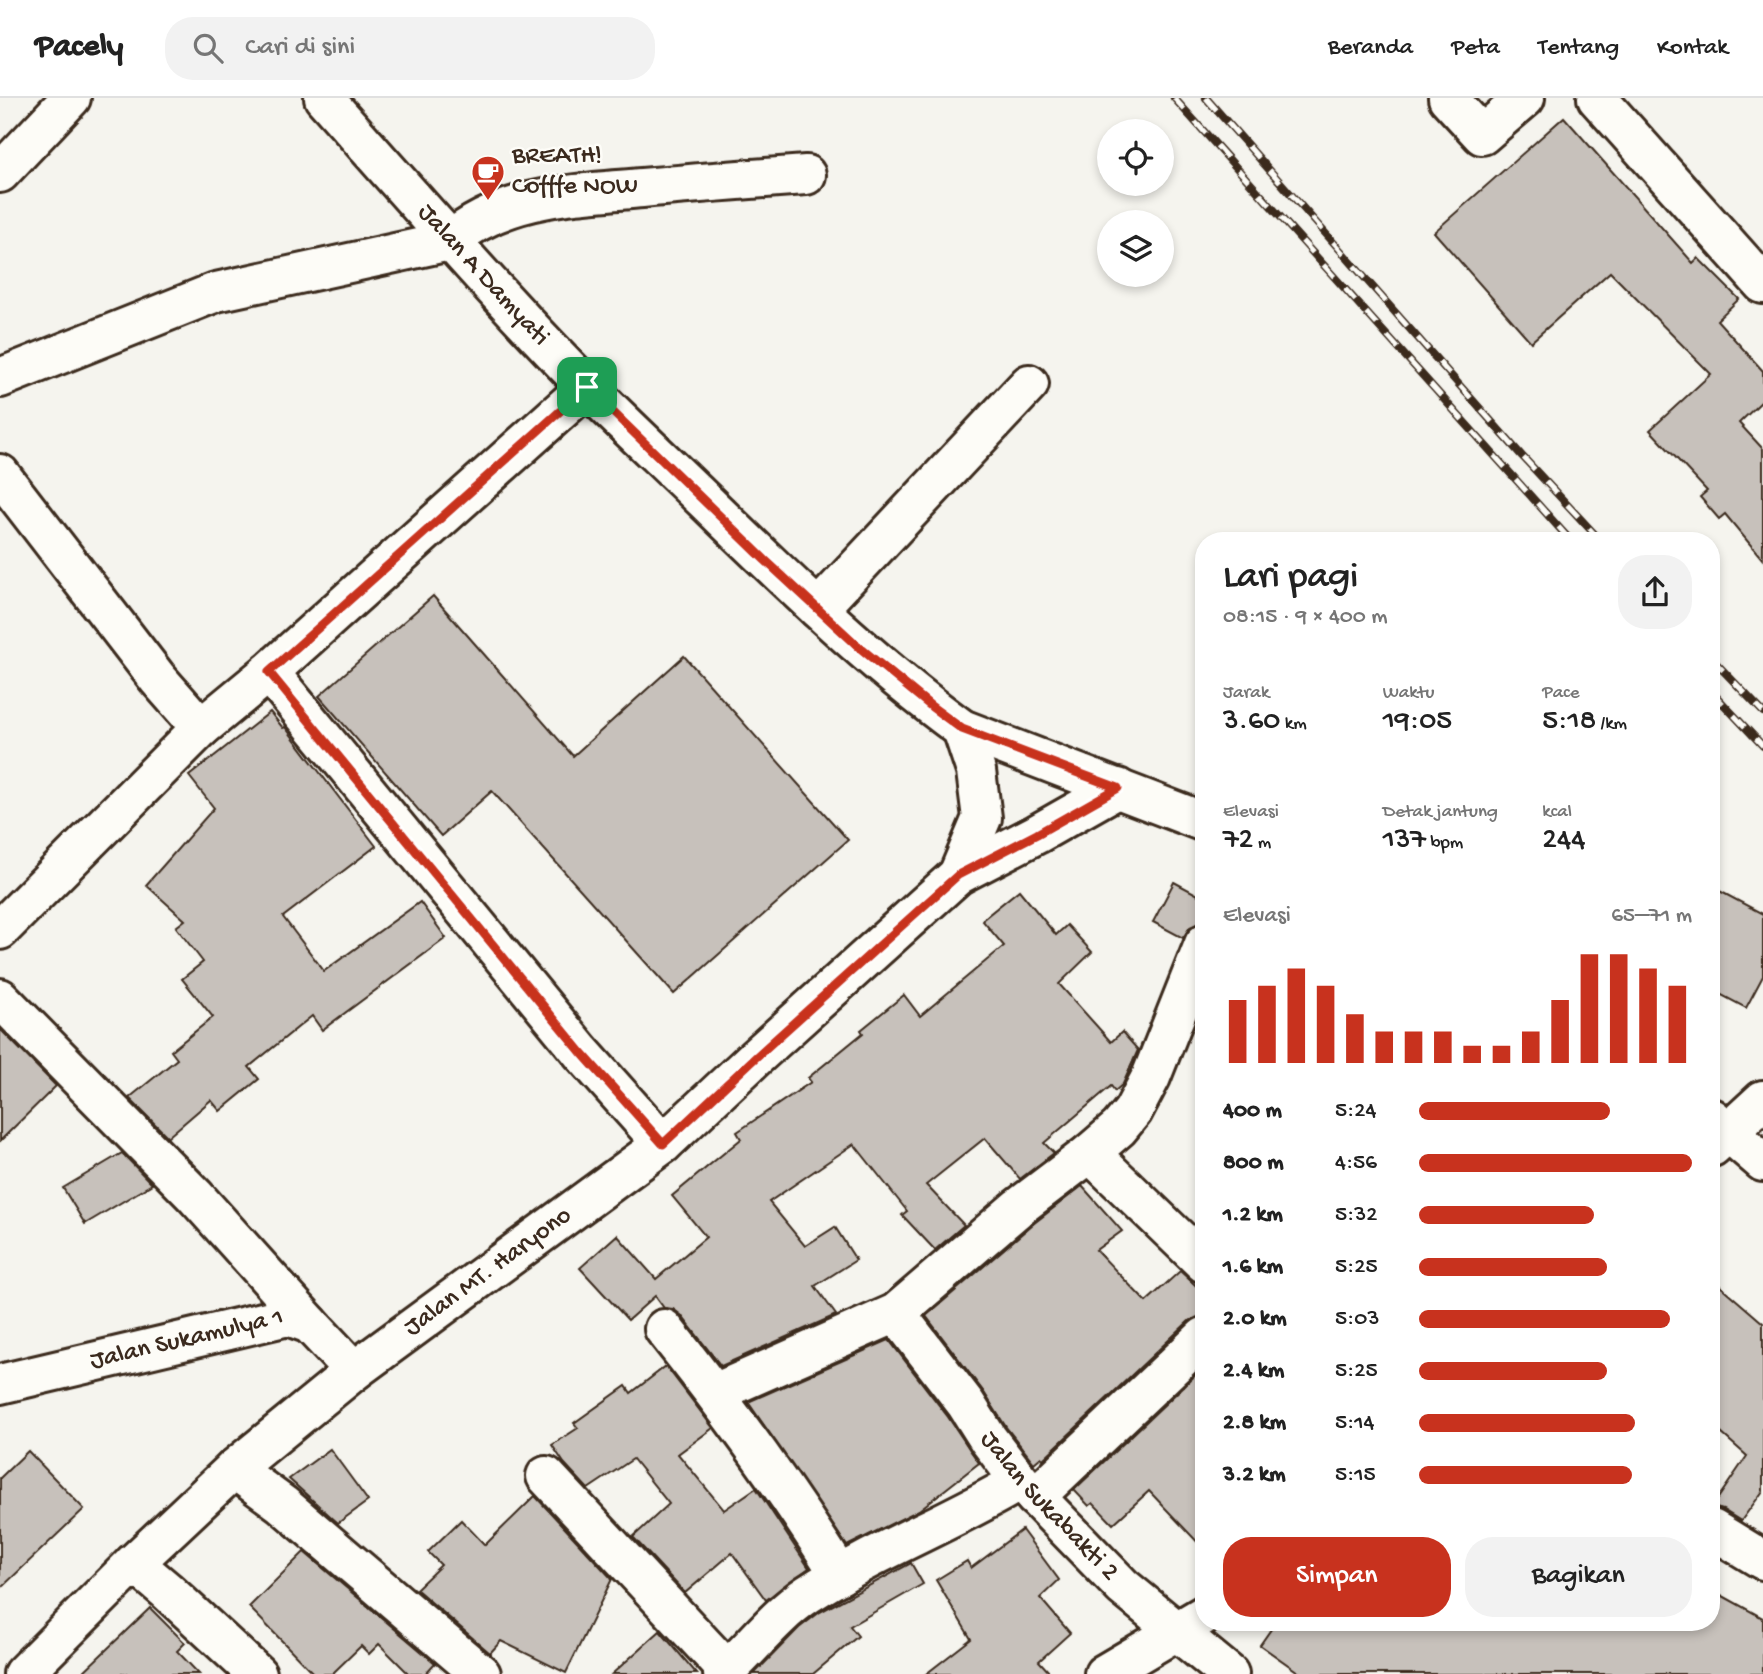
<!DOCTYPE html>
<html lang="id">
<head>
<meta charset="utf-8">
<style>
  body { margin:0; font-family:"Gochi Hand",sans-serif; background:#f2f2f2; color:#222; height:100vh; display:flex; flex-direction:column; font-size:26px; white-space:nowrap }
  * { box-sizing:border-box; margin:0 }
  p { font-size:23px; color:#767676 }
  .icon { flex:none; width:38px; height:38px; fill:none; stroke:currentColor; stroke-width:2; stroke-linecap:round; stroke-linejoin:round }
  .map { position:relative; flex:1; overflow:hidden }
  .sheet { position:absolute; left:1195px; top:434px; width:525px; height:1099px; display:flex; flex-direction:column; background:#fff; border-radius:28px; box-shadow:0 4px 10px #0003 }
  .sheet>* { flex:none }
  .fabs { position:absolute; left:1097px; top:21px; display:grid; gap:14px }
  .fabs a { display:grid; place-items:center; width:77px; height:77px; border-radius:50%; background:#fff; box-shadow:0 4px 10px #0003; font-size:35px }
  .pin { position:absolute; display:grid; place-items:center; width:60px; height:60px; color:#fff; margin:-30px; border-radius:14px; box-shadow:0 4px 10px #0006 }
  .round { display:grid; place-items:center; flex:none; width:74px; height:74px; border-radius:28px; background:#f2f2f2 }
  .headline { display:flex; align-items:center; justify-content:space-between; height:119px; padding:0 28px }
  h1 { font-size:38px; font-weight:600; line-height:52px }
  .metrics { display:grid; grid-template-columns:repeat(3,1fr); gap:10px; height:119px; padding:7px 28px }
  .metrics div { display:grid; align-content:center }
  .metrics b { font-size:30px; font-weight:600 }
  .metrics small { font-size:19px; font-weight:400 }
  .metrics p { font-size:19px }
  .chart { height:196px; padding:14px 28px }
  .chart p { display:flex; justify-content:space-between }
  .chart svg { width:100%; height:126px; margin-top:7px; stroke:#c8321e; stroke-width:6 }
  .button { display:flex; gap:14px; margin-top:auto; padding:14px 28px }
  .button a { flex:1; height:80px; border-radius:28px; background:#c8321e; color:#fff; font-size:28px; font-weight:600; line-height:80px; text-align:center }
  .button a+a { background:#f2f2f2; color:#222 }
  ul { padding:0 28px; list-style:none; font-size:23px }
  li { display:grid; grid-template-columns:112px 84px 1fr; align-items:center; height:52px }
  li i { height:18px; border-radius:9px; background:#c8321e }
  header { display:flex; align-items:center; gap:42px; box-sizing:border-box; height:98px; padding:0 35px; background:#fff; border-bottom:2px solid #e0e0e0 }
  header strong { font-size:33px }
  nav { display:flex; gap:38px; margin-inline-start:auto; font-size:24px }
  .search { width:490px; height:63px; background:#f2f2f2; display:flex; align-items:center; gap:18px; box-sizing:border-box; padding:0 24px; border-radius:28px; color:#767676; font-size:26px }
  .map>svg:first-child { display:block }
  .building { fill:#c7c1bb; stroke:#3b2a1e; stroke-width:2 }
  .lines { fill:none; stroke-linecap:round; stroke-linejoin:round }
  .minor-casing { stroke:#3b2a1e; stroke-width:44 }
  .minor { stroke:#fdfcf7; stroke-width:38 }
  .rail-casing { stroke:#3b2a1e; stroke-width:8 }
  .rail { stroke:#fdfcf7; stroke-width:5; stroke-dasharray:16; stroke-linecap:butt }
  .route-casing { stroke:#fff; stroke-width:14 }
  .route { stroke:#c8321e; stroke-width:9 }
  .labels { text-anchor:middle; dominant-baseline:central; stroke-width:5; stroke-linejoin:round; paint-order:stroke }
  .poi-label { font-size:26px; fill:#3b2a1e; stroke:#fdfcf7; text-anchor:start }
  .street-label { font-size:26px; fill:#3b2a1e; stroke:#fdfcf7 }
</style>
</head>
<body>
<header>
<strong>Pacely</strong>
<div class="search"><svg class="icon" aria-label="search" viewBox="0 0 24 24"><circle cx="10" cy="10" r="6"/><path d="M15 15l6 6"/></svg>Cari di sini</div>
<nav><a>Beranda</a><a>Peta</a><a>Tentang</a><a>Kontak</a></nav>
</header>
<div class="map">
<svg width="1763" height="1576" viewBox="0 0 1763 1576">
  <rect width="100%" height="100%" fill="#f5f4ee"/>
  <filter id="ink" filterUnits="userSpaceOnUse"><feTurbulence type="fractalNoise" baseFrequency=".0143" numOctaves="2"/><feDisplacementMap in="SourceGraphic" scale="14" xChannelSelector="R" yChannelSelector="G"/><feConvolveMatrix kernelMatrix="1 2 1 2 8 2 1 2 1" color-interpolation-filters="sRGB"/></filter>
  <g filter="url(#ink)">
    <g class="building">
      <path d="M 1564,19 L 1693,165 L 1698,160 L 1739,201 L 1717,222 L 1763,273 L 1763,302 L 1739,325 L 1763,351 L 1763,462 L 1725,416 L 1719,421 L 1700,399 L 1707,393 L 1650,332 L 1711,276 L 1610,174 L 1531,244 L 1434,134 Z"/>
      <path d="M 433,498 L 573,658 L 684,558 L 848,742 L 674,896 L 492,693 L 441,738 L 319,598 Z"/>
      <path d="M 270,614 L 283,630 L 285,629 L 376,748 L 283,819 L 324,873 L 420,804 L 446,840 L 322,932 L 312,918 L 249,969 L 259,981 L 220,1013 L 211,1002 L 168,1039 L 129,1000 L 177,961 L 171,953 L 213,919 L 182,881 L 203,864 L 176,829 L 185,822 L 146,787 L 214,710 L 189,678 Z"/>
      <path d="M 1174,784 L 1204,800 L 1204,816 L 1199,825 L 1190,829 L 1183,840 L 1153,824 Z"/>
      <path d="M 1712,789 L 1763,816 L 1763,878 L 1746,910 L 1712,892 Z"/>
      <path d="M 1019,792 L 1056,837 L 1067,827 L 1092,854 L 1059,886 L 1111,944 L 1122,934 L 1138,952 L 1123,986 L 1115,993 L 1111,988 L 1044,1045 L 1054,1055 L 1020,1081 L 985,1040 L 926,1087 L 964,1127 L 935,1152 L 902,1117 L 907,1113 L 854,1046 L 769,1104 L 805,1148 L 835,1129 L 856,1162 L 815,1188 L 836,1217 L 721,1268 L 681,1217 L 673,1211 L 664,1210 L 655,1198 L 628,1222 L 580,1170 L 617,1137 L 656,1181 L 706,1139 L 672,1098 L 741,1041 L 737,1034 L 811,984 L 808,980 L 863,935 L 861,932 L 904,897 L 920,918 L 1004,848 L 982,822 Z"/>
      <path d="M 0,931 L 56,988 L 0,1043 Z"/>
      <path d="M 122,1055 L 152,1086 L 85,1126 L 63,1090 Z"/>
      <path d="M 1082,1088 L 1122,1133 L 1096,1152 L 1146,1204 L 1180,1173 L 1204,1195 L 1204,1218 L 1189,1223 L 1043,1361 L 1041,1359 L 1034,1365 L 1006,1329 L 983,1293 L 926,1218 L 1033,1126 Z"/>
      <path d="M 1712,1181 L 1763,1225 L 1763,1393 L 1741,1423 L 1723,1412 L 1712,1409 L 1747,1358 L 1712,1327 Z"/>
      <path d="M 889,1242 L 948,1319 L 979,1365 L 919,1412 L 847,1448 L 748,1304 Z"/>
      <path d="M 666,1268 L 713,1330 L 678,1356 L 724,1412 L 756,1390 L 809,1470 L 766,1502 L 732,1455 L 685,1495 L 633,1439 L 669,1406 L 633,1361 L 588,1391 L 564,1365 L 552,1347 L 578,1330 L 574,1325 L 626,1288 L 631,1295 Z"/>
      <path d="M 1204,1269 L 1204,1451 L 1149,1393 L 1113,1426 L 1093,1405 L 1089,1408 L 1074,1392 Z"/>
      <path d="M 330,1351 L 368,1403 L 338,1425 L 289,1381 Z"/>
      <path d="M 28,1353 L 84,1411 L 0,1491 L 0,1380 Z"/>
      <path d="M 535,1398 L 612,1481 L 566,1575 L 501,1543 L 490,1555 L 416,1491 L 441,1467 L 428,1454 L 461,1422 L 485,1447 Z"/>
      <path d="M 1022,1432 L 1059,1482 L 1040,1500 L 1070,1535 L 1039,1563 L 1051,1576 L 926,1576 L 971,1541 L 936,1482 L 967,1463 L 971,1470 Z"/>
      <path d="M 304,1454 L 435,1565 L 425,1576 L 409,1576 L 379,1546 L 369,1556 L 361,1548 L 332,1576 L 314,1576 L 249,1509 Z"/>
      <path d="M 911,1465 L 923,1486 L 850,1528 L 858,1538 L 813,1576 L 754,1576 L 799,1530 L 820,1514 Z"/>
      <path d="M 1712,1492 L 1763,1520 L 1763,1576 L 1301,1576 L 1260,1547 L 1276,1524 L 1712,1524 Z"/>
      <path d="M 150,1510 L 185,1545 L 177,1553 L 199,1576 L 81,1576 Z"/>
      <path d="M 660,1533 L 697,1576 L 612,1576 Z"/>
    </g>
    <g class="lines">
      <defs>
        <g id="minor">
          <path id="s1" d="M 324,0 C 411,98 496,196 587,289 C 626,328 666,365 705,403 C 787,483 869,563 962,631 L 1204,724"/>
          <path d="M 1448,0 L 1482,37 L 1525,0"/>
          <path d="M 1597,0 L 1763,186"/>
          <path d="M 0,75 L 71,0"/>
          <path d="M 0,280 L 216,194 L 450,143 C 504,97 574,96 642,90 C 696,85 751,81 806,77"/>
          <path d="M 0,376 L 158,581 L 201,630 L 269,574 L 587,289"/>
          <path d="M 818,511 L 1029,286"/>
          <path d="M 269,574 L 581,954 L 663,1046"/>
          <path d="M 958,777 L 982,720 L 976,673 L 962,631"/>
          <path d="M 0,832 L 201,630"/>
          <path d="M 0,900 L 195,1098 L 310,1226"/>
          <path d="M 1712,1020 L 1763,1064"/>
          <path d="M 1712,1049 L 1763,1002"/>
          <path d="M 1090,1055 L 1204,1165"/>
          <path id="s2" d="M 896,1215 L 966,1306 L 988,1341 L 1020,1383 L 1123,1489 L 1229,1576"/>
          <path d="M 664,1231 C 727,1310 787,1392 840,1477"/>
          <path id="s3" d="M 0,1286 L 288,1218 L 310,1226 L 354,1273"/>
          <path d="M 715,1295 L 896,1215 L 1019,1109 L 1090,1055 L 1119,1030 L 1133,1013 L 1151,979 L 1204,846"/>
          <path d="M 234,1371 L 282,1406 L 481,1576"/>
          <path d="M 546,1378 L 727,1572"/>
          <path d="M 1035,1399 L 1204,1239"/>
          <path d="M 1712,1431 L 1763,1462"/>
          <path d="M 134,1465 L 166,1492 L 257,1576"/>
          <path id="s4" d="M 23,1576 L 134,1465 L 234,1371 L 354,1273 L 663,1046 L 756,959 L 958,777 L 1037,736 L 1118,690"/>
          <path d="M 723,1576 C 752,1550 775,1518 808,1496 C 874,1453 952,1424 1020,1383"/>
          <path d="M 1104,1576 L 1204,1517"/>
        </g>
      </defs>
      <use href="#minor" class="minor-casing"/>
      <use href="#minor" class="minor"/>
      <defs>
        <g id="rail">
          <path d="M 1174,0 L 1571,443"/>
          <path d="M 1206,0 L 1522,358 L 1601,443"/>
          <path d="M 1712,561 L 1763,614"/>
          <path d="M 1712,594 L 1763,648"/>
        </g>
      </defs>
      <use href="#rail" class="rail-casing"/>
      <use href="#rail" class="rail"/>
    </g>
  </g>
  <g class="lines" filter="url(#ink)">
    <defs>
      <path id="route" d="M 587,289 L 765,462 L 859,549 L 932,609 L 962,631 L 1118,690 L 1037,736 L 958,777 L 756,959 L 663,1046 L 581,954 L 269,574 Z"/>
    </defs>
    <use href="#route" class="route-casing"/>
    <use href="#route" class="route"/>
  </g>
  <defs>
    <symbol id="cafe-pin" viewBox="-11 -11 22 30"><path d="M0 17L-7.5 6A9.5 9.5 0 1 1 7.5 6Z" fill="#c8321e" stroke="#fdfcf7"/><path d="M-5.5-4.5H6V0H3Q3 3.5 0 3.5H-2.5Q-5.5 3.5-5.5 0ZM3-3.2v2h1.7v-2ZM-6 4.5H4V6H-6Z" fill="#fff"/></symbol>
  </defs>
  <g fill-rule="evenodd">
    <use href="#cafe-pin" x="469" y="55" width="38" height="52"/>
  </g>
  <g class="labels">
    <g class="poi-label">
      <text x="512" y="59">BREATH!<tspan x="512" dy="30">Cofffe NOW</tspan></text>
    </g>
    <g class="street-label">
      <text stroke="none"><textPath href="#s1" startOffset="238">Jalan A Damyati</textPath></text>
      <text stroke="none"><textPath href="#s4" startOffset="616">Jalan MT. Haryono</textPath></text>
      <text stroke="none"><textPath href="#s3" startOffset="192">Jalan Sukamulya 1</textPath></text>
      <text stroke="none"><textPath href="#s2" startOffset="247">Jalan Sukabakti 2</textPath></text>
    </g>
  </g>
</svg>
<div class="fabs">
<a><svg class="icon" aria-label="locate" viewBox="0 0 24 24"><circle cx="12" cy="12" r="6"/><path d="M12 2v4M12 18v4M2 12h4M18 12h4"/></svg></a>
<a><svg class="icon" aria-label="layers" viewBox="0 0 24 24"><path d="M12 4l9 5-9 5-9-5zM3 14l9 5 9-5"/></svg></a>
</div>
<div class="pin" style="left:587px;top:289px;background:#1e9e55"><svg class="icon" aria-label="arrive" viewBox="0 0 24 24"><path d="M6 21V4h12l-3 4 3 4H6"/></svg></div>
<section class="sheet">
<div class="headline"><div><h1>Lari pagi</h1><p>08:15 · 9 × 400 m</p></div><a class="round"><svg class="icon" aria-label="share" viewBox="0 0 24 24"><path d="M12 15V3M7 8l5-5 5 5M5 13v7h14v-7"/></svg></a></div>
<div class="metrics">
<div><p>Jarak</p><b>3.60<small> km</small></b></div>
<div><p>Waktu</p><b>19:05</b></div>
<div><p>Pace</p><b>5:18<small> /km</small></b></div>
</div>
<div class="metrics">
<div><p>Elevasi</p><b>72<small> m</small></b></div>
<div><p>Detak jantung</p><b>137<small> bpm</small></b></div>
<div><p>kcal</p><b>244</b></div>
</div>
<div class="chart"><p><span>Elevasi</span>65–71 m</p>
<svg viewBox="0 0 160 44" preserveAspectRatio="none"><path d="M5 44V22M15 44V17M25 44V11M35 44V17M45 44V27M55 44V33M65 44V33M75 44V33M85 44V38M95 44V38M105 44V33M115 44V22M125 44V6M135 44V6M145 44V11M155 44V17"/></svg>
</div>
<ul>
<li><b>400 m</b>5:24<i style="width:70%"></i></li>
<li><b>800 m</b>4:56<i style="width:100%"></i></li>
<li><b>1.2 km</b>5:32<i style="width:64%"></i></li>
<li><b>1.6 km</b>5:25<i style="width:69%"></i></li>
<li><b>2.0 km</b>5:03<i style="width:92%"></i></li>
<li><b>2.4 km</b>5:25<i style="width:69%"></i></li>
<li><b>2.8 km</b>5:14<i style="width:79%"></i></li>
<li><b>3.2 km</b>5:15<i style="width:78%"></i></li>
</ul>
<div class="button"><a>Simpan</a><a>Bagikan</a></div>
</section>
</div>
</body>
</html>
